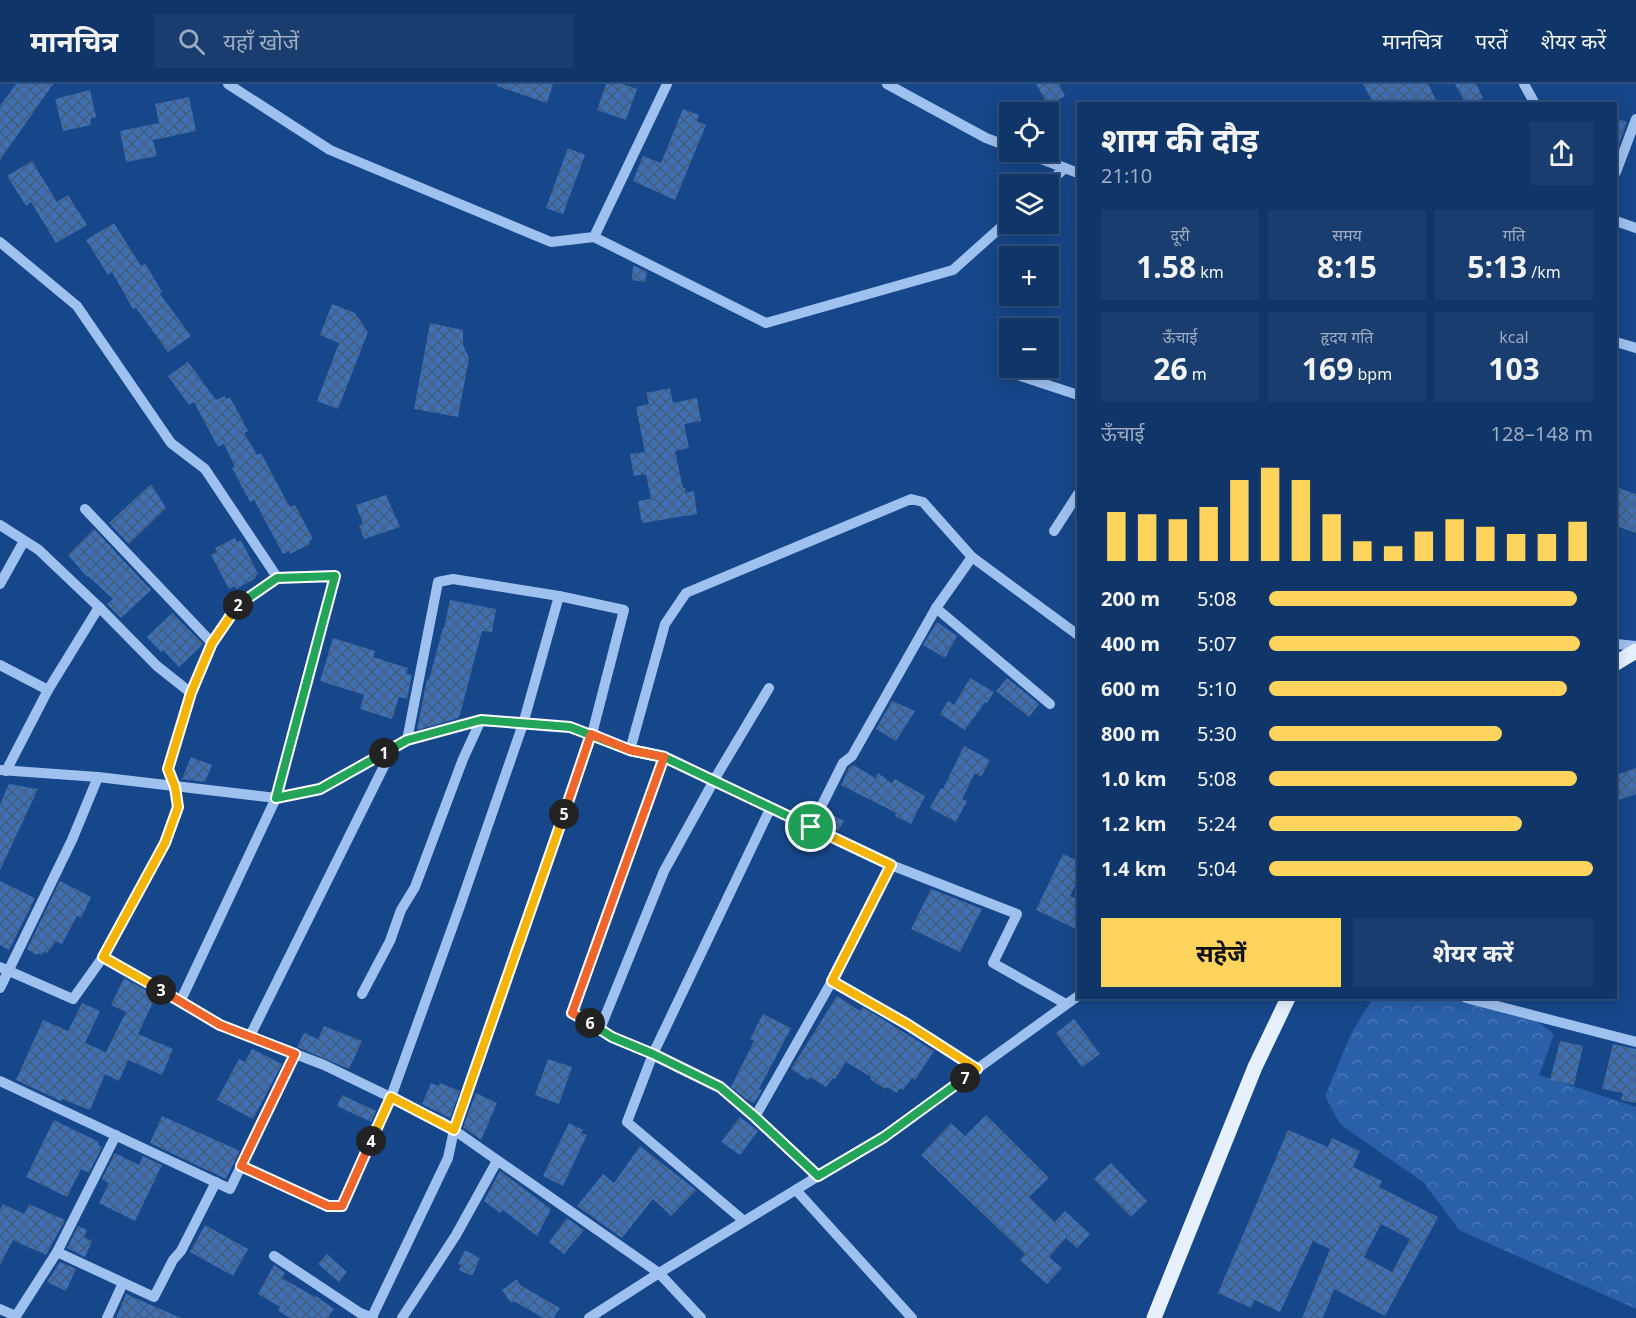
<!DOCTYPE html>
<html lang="hi">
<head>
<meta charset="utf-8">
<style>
  body { margin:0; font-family:"Noto Sans","Noto Sans Devanagari",sans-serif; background:#193d6e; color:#f1f3f6; height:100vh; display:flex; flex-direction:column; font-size:22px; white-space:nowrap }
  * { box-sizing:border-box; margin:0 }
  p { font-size:20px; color:#9cabc0 }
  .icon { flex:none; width:33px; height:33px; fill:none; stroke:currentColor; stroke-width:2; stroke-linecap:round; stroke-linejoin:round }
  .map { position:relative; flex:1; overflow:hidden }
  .panel { position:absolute; left:1077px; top:18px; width:540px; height:897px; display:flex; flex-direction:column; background:#103568; border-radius:0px; box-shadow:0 3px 15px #0003,0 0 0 2px #30507c }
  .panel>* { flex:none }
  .tools { position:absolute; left:999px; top:18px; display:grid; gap:12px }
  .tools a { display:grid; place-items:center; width:60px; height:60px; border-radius:0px; background:#103568; box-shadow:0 3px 15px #0003,0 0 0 2px #30507c; font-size:30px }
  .pin { position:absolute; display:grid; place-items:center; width:51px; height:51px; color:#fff; margin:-26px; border:3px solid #fff; border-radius:50%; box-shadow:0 2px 6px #0007 }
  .km { position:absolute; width:30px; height:30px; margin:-15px; border-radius:50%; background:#222; color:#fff; font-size:16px; line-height:30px; text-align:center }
  .round { display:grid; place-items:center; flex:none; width:63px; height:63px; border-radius:0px; background:#193d6e }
  .headline { display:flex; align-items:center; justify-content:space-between; height:102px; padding:0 24px }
  h1 { font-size:33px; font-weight:700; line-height:45px }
  .stats { display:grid; grid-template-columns:repeat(3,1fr); gap:9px; height:102px; padding:6px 24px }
  .stats div { display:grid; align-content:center; border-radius:0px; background:#193d6e; text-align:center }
  .stats b { font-size:30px; font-weight:700 }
  .stats small { font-size:16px; font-weight:400 }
  .stats p { font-size:16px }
  .chart { height:168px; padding:12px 24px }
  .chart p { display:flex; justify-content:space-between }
  .chart svg { width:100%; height:108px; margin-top:6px; stroke:#ffd45d; stroke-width:6 }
  .cta { display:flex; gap:12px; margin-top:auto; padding:12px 24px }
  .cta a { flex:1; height:69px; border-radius:0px; background:#ffd45d; color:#111; font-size:24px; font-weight:700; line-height:69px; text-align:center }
  .cta a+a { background:#193d6e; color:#f1f3f6 }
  ul { padding:0 24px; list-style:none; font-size:20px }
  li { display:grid; grid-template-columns:96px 72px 1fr; align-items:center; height:45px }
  li i { height:15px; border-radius:8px; background:#ffd45d }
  header { display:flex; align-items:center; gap:36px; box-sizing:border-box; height:84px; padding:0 30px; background:#103568; border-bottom:2px solid #30507c }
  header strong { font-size:28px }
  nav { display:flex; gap:33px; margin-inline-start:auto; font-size:21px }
  .search { width:420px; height:54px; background:#193d6e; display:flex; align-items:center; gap:15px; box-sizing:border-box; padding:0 21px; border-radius:0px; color:#9cabc0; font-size:22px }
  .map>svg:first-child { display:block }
  .park { fill:url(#park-crowns) }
  .building { fill:url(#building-cross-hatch); fill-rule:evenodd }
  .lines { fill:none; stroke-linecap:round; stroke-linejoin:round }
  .minor { stroke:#9fc1ef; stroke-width:10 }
  .major { stroke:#e7f0ff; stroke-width:15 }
  .split-1-casing { stroke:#fff; stroke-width:12 }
  .split-2-casing { stroke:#fff; stroke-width:12 }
  .split-3-casing { stroke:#fff; stroke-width:12 }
  .split-4-casing { stroke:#fff; stroke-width:12 }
  .split-5-casing { stroke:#fff; stroke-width:12 }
  .split-6-casing { stroke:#fff; stroke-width:12 }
  .split-7-casing { stroke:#fff; stroke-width:12 }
  .split-8-casing { stroke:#fff; stroke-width:12 }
  .split-1 { stroke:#22a559; stroke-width:8 }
  .split-2 { stroke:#22a559; stroke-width:8 }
  .split-3 { stroke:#f5b400; stroke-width:8 }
  .split-4 { stroke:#f0652b; stroke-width:8 }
  .split-5 { stroke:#f5b400; stroke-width:8 }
  .split-6 { stroke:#f0652b; stroke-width:8 }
  .split-7 { stroke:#22a559; stroke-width:8 }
  .split-8 { stroke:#f5b400; stroke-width:8 }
</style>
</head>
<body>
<header>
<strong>मानचित्र</strong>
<div class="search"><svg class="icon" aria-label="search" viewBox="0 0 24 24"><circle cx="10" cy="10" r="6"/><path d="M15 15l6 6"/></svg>यहाँ खोजें</div>
<nav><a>मानचित्र</a><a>परतें</a><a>शेयर करें</a></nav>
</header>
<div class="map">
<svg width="1636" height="1234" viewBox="0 0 1636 1234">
  <defs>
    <pattern id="park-crowns" width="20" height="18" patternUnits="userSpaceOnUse" patternTransform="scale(1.5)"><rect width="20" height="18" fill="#2960a9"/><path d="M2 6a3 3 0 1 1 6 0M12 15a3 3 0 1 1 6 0" fill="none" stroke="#4978b6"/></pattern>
    <pattern id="building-cross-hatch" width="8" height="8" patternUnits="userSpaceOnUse" patternTransform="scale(1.5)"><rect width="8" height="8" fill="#3f70b3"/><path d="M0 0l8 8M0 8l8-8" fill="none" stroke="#465c7a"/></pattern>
  </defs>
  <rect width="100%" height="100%" fill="#16478a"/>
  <path class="park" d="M 1373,914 L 1484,914 L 1517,922 L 1554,950 L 1539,991 L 1636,1023 L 1636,1225 L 1459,1146 L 1424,1099 L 1340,1040 L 1325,1012 L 1351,950 Z"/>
  <g class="building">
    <path d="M 16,0 L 53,0 L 0,76 L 0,22 Z"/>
    <path d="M 497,0 L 553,0 L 547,19 L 497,2 Z"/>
    <path d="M 606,0 L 623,0 L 637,5 L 626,36 L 597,26 Z"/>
    <path d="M 1036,0 L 1059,0 L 1065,12 L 1048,21 Z"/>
    <path d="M 1363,0 L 1428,0 L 1438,20 L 1374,20 Z"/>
    <path d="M 1455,0 L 1476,0 L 1483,14 L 1473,20 L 1466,20 Z"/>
    <path d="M 90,6 L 96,33 L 90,35 L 91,41 L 63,47 L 55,15 Z"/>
    <path d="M 189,13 L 196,47 L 153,56 L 157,72 L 126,78 L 120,47 L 159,39 L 155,20 Z"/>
    <path d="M 683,25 L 699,31 L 697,37 L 706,41 L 675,116 L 633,97 L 643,72 L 661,79 Z"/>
    <path d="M 1616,34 L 1627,38 L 1616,68 Z"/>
    <path d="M 568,64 L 585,71 L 563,130 L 546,124 Z"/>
    <path d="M 32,77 L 57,118 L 68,111 L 87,141 L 56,159 L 31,118 L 26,122 L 7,92 Z"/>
    <path d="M 114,139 L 141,182 L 145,179 L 162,208 L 160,210 L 191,252 L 168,268 L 136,224 L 133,225 L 112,188 L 108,191 L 86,156 Z"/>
    <path d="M 633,181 L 647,188 L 645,198 L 632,196 Z"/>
    <path d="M 332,220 L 355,229 L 368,248 L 338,325 L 317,317 L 339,259 L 320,251 Z"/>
    <path d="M 430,239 L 463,246 L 463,261 L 469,274 L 458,333 L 414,325 Z"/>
    <path d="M 188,278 L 216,316 L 225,312 L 226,315 L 230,313 L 248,347 L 244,349 L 257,371 L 261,369 L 288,420 L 291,423 L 295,421 L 313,455 L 309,457 L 310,460 L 290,470 L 289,467 L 283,470 L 254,416 L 250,418 L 232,384 L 235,383 L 224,360 L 218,363 L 194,318 L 189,321 L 168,292 Z"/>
    <path d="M 670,304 L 673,319 L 697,314 L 701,337 L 684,340 L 689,364 L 675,367 L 683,404 L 685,404 L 686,409 L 694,407 L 697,430 L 642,439 L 638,417 L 651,415 L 646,390 L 634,392 L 630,370 L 645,368 L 636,323 L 649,320 L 646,309 Z"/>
    <path d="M 151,400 L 166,424 L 129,460 L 109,439 Z"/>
    <path d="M 1616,403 L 1636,410 L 1636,449 L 1616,442 Z"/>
    <path d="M 386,411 L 400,443 L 364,455 L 359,441 L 363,440 L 356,421 Z"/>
    <path d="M 94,445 L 151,506 L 121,534 L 107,520 L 113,515 L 88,492 L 87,493 L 68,471 Z"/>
    <path d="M 235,454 L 237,458 L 241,456 L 258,490 L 255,492 L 256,494 L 236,505 L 235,502 L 229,505 L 211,471 L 217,468 L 215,464 Z"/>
    <path d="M 450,516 L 496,525 L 492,548 L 482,547 L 459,634 L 417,646 L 427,595 L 429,596 L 443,544 L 444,544 Z"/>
    <path d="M 172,529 L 203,560 L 179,583 L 163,566 L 161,568 L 147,553 Z"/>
    <path d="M 937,538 L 957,552 L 945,574 L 923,561 Z"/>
    <path d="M 333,554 L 375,567 L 373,573 L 408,584 L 406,590 L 412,591 L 407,615 L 399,613 L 392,635 L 360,625 L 364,611 L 320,597 Z"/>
    <path d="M 970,594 L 994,608 L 987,619 L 985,618 L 965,646 L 940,630 L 948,617 L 954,621 Z"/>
    <path d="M 1007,594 L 1039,620 L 1029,633 L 996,607 Z"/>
    <path d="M 892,617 L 915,627 L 896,657 L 876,645 Z"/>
    <path d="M 964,662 L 990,676 L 981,693 L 975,689 L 962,715 L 967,717 L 956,738 L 930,724 L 941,704 L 943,705 Z"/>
    <path d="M 191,673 L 212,681 L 205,698 L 182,695 Z"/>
    <path d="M 853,681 L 876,694 L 878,689 L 892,699 L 895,695 L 925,712 L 911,740 L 895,732 L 896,729 L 841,701 L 849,684 Z"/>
    <path d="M 1636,684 L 1636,710 L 1616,717 L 1616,691 Z"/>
    <path d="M 9,700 L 38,705 L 0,786 L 0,720 Z"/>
    <path d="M 827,728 L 844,737 L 838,747 L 821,739 Z"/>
    <path d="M 1063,770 L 1078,777 L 1078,795 L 1070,812 L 1078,816 L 1078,846 L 1036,826 Z"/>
    <path d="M 0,797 L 35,814 L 9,866 L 0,861 Z"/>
    <path d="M 60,797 L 91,813 L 81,834 L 77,832 L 62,860 L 56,857 L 47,869 L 44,868 L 42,871 L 38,869 L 37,871 L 27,865 Z"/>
    <path d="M 931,805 L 982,825 L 960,868 L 911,845 Z"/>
    <path d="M 124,894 L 156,912 L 138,950 L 173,965 L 162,991 L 128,976 L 119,997 L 105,990 L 90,1026 L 62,1015 L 61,1017 L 16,996 L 43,936 L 68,947 L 82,919 L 100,927 L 85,959 L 106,968 L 126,928 L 111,921 Z"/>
    <path d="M 837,912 L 860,927 L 863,923 L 934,967 L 915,996 L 912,994 L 903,1006 L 900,1004 L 897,1009 L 887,1003 L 885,1005 L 870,995 L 871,993 L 846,978 L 835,995 L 833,994 L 826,1003 L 810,993 L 808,996 L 791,985 Z"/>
    <path d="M 763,930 L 791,944 L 759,1005 L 762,1006 L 754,1019 L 746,1015 L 731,1003 L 754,957 L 750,955 Z"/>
    <path d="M 1074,935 L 1100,970 L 1082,983 L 1056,949 Z"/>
    <path d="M 324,942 L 362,957 L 349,985 L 297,963 L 304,949 L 318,955 Z"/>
    <path d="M 1560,957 L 1583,962 L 1574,1001 L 1550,996 Z"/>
    <path d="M 1613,960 L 1636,965 L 1636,1019 L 1621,1016 L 1623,1009 L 1602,1005 Z"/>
    <path d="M 252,965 L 282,980 L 253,1035 L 217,1016 L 239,975 L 245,978 Z"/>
    <path d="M 548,975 L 572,983 L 559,1020 L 535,1011 Z"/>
    <path d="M 431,999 L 438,1002 L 440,999 L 460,1007 L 450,1034 L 422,1020 Z"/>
    <path d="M 476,1009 L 497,1019 L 481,1056 L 463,1043 Z"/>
    <path d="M 342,1011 L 376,1027 L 371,1038 L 337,1022 Z"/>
    <path d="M 986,1031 L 1049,1094 L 1029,1113 L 1055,1138 L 1065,1127 L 1090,1150 L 1077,1164 L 1066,1154 L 1049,1173 L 1062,1184 L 1047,1200 L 1020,1176 L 1025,1170 L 921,1071 L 951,1039 L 965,1052 Z"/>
    <path d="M 162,1032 L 240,1067 L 226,1095 L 150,1059 Z"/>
    <path d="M 740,1033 L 758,1047 L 740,1071 L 721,1058 Z"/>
    <path d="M 54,1036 L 99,1058 L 98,1061 L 102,1063 L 89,1089 L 81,1085 L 67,1113 L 26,1093 Z"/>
    <path d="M 569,1039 L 583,1046 L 581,1049 L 587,1051 L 563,1102 L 543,1092 Z"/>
    <path d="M 1288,1046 L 1328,1063 L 1332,1054 L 1360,1067 L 1353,1083 L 1382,1097 L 1379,1103 L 1438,1133 L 1385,1232 L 1334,1205 L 1323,1234 L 1302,1234 L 1330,1165 L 1313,1157 L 1280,1228 L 1255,1216 L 1251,1224 L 1218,1209 ZM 1381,1140 L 1410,1155 L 1392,1188 L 1364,1173 Z"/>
    <path d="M 640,1062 L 696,1106 L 671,1132 L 653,1115 L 622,1154 L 577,1122 L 603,1090 L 614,1099 Z"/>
    <path d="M 115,1069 L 139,1081 L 143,1072 L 162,1081 L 135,1137 L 99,1119 L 109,1099 L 102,1095 Z"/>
    <path d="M 1111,1079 L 1147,1117 L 1131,1133 L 1094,1095 Z"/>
    <path d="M 500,1087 L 551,1125 L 537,1152 L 503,1126 L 500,1129 L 484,1117 Z"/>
    <path d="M 3,1120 L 24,1130 L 29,1120 L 65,1136 L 46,1171 L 13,1156 L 0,1181 L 0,1126 Z"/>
    <path d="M 567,1134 L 584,1146 L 564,1170 L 549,1158 Z"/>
    <path d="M 205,1141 L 248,1165 L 233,1192 L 190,1168 Z"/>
    <path d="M 78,1142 L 87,1146 L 84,1153 L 92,1157 L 85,1173 L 67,1164 Z"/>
    <path d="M 465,1166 L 480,1174 L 472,1192 L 459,1186 L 461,1181 L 458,1180 Z"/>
    <path d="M 327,1170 L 347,1188 L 339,1198 L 318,1180 Z"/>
    <path d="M 60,1178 L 76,1185 L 66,1207 L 47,1198 Z"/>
    <path d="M 274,1181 L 285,1189 L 282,1194 L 315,1213 L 316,1212 L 334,1225 L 328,1234 L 290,1234 L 278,1227 L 280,1223 L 258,1210 Z"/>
    <path d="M 517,1195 L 520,1201 L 560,1224 L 554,1234 L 543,1234 L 514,1217 L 511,1219 L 502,1206 Z"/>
    <path d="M 126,1210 L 181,1234 L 116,1234 Z"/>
  </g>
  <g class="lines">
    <g class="minor">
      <path d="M 228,0 L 330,66 L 551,158 L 594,153 L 667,0"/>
      <path d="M 887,0 L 986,54 L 1010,63"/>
      <path d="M 1524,0 L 1535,20"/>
      <path d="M 1023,68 L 1078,89"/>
      <path d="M 1616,88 L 1636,35"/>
      <path d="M 1047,100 L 1065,84"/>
      <path d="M 1616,137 L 1636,144"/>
      <path d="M 594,153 L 766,239 L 953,186 L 1010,135"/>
      <path d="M 0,158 L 77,222 L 171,359 L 205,385 L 277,493"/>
      <path d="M 1616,258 L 1636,264"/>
      <path d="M 1002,286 L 1078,311"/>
      <path d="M 85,425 L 212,559"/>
      <path d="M 0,441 L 39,466 L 99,523 L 157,582 L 191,609"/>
      <path d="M 1054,447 L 1078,410"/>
      <path d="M 0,500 L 24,457"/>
      <path d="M 936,524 L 1050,620"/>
      <path d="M 1616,560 L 1636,562"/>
      <path d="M 0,581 L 48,606"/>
      <path d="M 630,666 L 665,540 L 686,509 L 911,415 L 923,418 L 972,473 L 1078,551"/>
      <path d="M 664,673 L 572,929 L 612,953 L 653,970 L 720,1003 L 755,1033"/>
      <path d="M 0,686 L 98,693 L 276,714 L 335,492 L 277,493 L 235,523 L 212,559 L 191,609 L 168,685 L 175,703 L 178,724 L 165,759 L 103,873"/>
      <path d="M 6,687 L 48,606 L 99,523"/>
      <path d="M 811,743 L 843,679 L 852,672 L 936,524 L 972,473"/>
      <path d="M 0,883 L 73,915 L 103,873 L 220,941 L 324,981 L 444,1039 L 659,1189 L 701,1234"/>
      <path d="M 832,897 L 907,940 L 977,985"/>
      <path d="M 0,904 L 72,756 L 98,693"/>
      <path d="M 362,910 L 390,857 L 401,826 L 415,803 L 463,675 L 481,636"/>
      <path d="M 1466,914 L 1636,958"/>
      <path d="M 180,918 L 276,714 L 320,705 L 407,656 L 481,636 L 570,643 L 630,666 L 664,673 L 891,781 L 1017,830 L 993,879 L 1066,920"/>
      <path d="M 600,945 L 664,787 L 717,691 L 769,604"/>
      <path d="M 250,952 L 393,664"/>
      <path d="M 0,997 L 230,1105 L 295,970"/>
      <path d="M 241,1082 L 328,1122 L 342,1122 L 391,1013 L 460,822 L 523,640 L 559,512"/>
      <path d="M 818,1092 L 755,1033 L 832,897 L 891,781"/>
      <path d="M 796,1106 L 912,1234"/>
      <path d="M 744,1137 L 627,1038 L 653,970 L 770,725"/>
      <path d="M 57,1168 L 154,1213 L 173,1176 L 181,1167 L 216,1098"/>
      <path d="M 274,1172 L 360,1229 L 373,1234"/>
      <path d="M 0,1225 L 16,1232 L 57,1168 L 116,1051"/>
      <path d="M 372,1233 L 448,1074 L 454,1046 L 592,650 L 624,526 L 559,512 L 453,495 L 438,498 L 407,656"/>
      <path d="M 107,1234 L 123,1199"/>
      <path d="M 402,1234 L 456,1151 L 497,1077"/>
      <path d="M 589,1234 L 659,1189 L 884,1052 L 1078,912"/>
    </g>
    <g class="major">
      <path d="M 1616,579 L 1636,567"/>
      <path d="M 1154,1234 L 1255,983 L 1288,914"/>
    </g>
  </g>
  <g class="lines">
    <defs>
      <path id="split-1" d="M 384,669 L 407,656 L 481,636 L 570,643 L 630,666 L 664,673 L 811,743"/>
      <path id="split-2" d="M 238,521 L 277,494 L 335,492 L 276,714 L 320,705 L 384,669"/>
      <path id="split-3" d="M 161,906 L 103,873 L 165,759 L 178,723 L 175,703 L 168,685 L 191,609 L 212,559 L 238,521"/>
      <path id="split-4" d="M 161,906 L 220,941 L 295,970 L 241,1082 L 328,1122 L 342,1122 L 371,1057"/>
      <path id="split-5" d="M 371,1057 L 391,1013 L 454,1046 L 564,730"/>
      <path id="split-6" d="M 564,730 L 591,650 L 630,666 L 664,673 L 572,929 L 590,939"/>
      <path id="split-7" d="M 590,939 L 612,953 L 653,970 L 720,1003 L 755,1033 L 818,1092 L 884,1053 L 965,994"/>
      <path id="split-8" d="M 811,743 L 891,781 L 832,897 L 907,940 L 977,985 L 965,994"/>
    </defs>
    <use href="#split-1" class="split-1-casing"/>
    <use href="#split-2" class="split-2-casing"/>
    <use href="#split-3" class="split-3-casing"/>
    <use href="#split-4" class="split-4-casing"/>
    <use href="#split-5" class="split-5-casing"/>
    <use href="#split-6" class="split-6-casing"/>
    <use href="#split-7" class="split-7-casing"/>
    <use href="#split-8" class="split-8-casing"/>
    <use href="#split-1" class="split-1"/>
    <use href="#split-2" class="split-2"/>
    <use href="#split-3" class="split-3"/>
    <use href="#split-4" class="split-4"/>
    <use href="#split-5" class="split-5"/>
    <use href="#split-6" class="split-6"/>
    <use href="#split-7" class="split-7"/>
    <use href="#split-8" class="split-8"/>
  </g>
</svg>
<div class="tools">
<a><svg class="icon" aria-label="locate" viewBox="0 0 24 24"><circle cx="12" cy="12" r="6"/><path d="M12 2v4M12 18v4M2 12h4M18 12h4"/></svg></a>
<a><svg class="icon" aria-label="layers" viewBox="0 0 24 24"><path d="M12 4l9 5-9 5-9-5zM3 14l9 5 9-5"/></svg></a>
<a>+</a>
<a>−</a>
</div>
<div class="pin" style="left:811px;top:743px;background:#1e9e55"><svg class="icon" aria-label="arrive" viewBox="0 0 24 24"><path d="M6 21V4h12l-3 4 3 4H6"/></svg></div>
<b class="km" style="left:384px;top:669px">1</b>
<b class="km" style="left:238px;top:521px">2</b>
<b class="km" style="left:161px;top:906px">3</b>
<b class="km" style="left:371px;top:1057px">4</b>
<b class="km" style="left:564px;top:730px">5</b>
<b class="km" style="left:590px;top:939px">6</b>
<b class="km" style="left:965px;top:994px">7</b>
<section class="panel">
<div class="headline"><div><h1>शाम की दौड़</h1><p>21:10</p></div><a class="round"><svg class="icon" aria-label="share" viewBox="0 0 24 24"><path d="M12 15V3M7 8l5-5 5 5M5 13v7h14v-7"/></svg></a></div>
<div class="stats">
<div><p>दूरी</p><b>1.58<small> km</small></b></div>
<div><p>समय</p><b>8:15</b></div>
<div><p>गति</p><b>5:13<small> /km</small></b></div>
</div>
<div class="stats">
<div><p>ऊँचाई</p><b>26<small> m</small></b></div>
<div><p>हृदय गति</p><b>169<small> bpm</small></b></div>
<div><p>kcal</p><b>103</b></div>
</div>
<div class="chart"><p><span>ऊँचाई</span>128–148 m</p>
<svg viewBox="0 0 160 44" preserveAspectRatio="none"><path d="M5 44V24M15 44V25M25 44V27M35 44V22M45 44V11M55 44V6M65 44V11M75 44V25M85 44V36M95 44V38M105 44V32M115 44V27M125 44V30M135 44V33M145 44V33M155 44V28"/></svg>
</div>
<ul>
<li><b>200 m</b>5:08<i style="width:95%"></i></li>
<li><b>400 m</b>5:07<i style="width:96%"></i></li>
<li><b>600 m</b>5:10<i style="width:92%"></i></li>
<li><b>800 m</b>5:30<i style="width:72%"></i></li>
<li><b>1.0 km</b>5:08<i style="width:95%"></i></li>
<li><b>1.2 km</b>5:24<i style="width:78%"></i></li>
<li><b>1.4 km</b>5:04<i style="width:100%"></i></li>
</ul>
<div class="cta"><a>सहेजें</a><a>शेयर करें</a></div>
</section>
</div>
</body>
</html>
